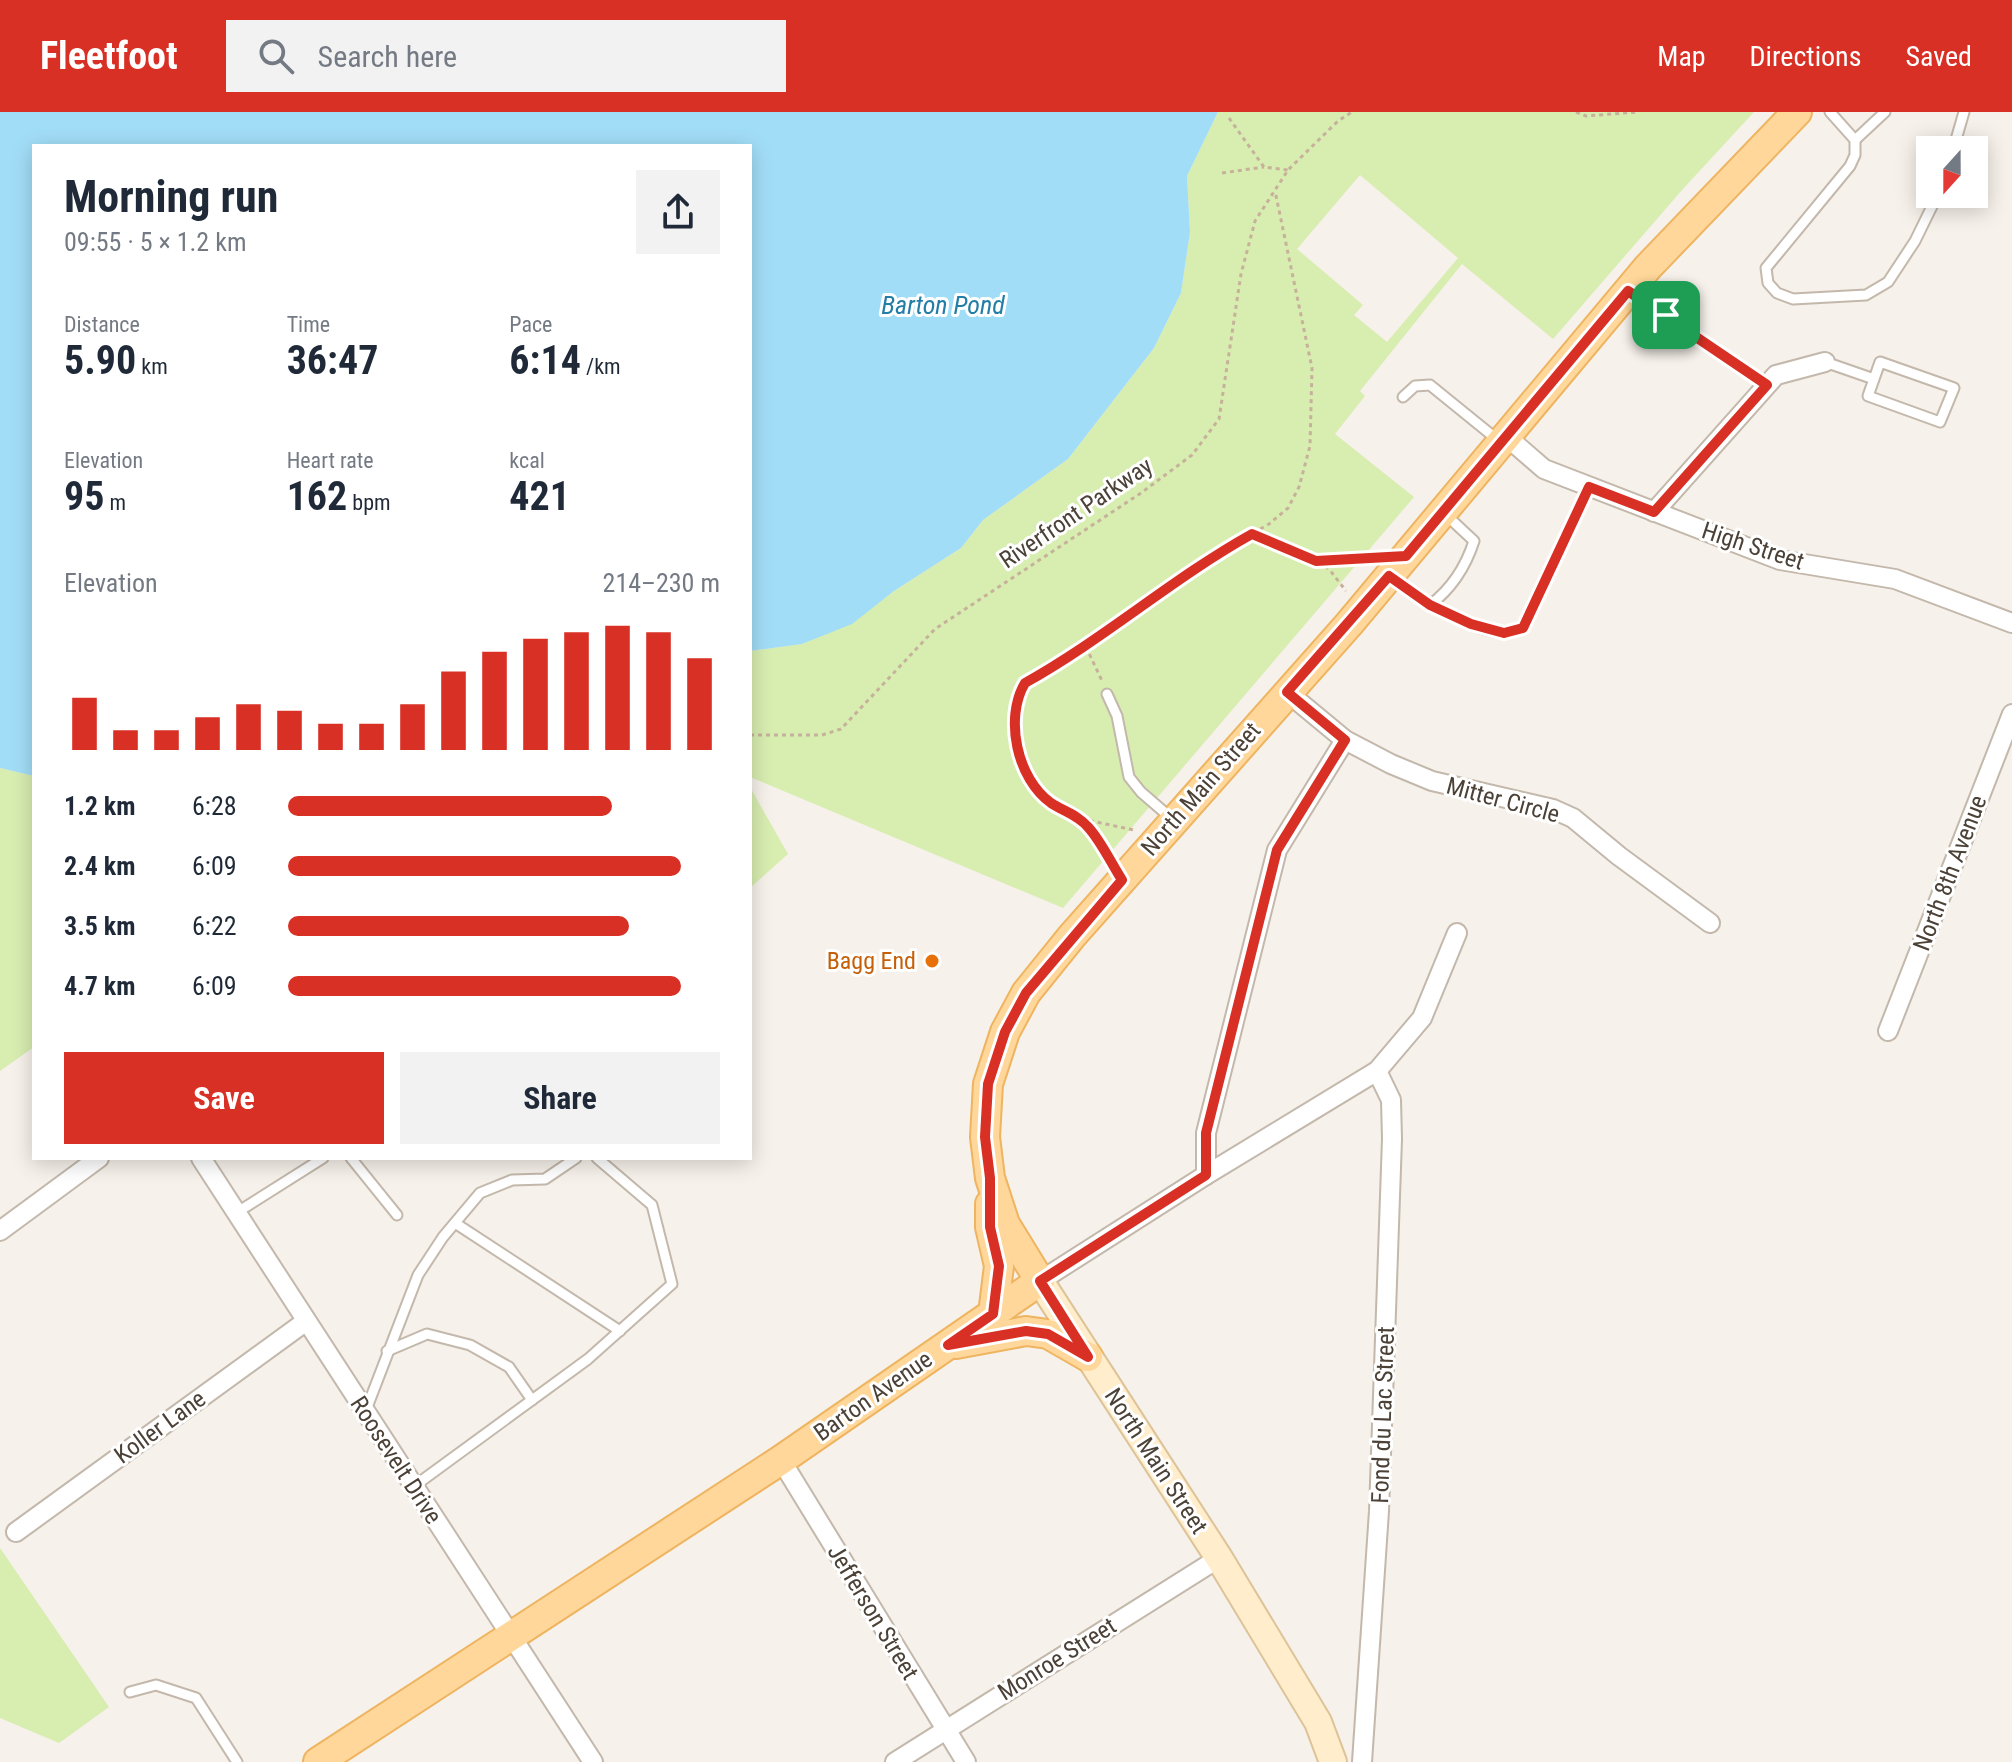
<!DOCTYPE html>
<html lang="en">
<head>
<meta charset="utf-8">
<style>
  body { margin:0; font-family:"Roboto Condensed",sans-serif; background:#f2f2f3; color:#1f2937; height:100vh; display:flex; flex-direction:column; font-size:30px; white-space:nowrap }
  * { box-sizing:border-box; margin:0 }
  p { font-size:26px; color:#747a83 }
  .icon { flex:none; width:44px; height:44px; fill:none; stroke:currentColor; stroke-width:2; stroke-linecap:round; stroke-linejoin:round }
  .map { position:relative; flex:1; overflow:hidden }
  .sheet { position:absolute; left:32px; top:32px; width:720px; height:1016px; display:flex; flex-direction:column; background:#fff; border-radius:0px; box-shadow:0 4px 20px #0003 }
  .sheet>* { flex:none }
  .needle { width:52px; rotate:201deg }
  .tools { position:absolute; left:1916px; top:24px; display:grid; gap:16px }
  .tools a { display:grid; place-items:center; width:72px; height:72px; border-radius:0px; background:#fff; box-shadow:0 4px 20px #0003; font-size:40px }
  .pin { position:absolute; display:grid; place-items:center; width:68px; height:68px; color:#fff; margin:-34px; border-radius:16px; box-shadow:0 4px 12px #0006 }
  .round { display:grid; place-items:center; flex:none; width:84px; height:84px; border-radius:0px; background:#f2f2f3 }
  .head { display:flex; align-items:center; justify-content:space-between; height:136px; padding:0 32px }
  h1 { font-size:44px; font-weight:700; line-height:60px }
  .figures { display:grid; grid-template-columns:repeat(3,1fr); gap:12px; height:136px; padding:8px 32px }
  .figures div { display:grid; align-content:center }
  .figures b { font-size:40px; font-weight:700 }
  .figures small { font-size:22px; font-weight:400 }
  .figures p { font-size:22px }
  .chart { height:224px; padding:16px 32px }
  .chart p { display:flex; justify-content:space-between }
  .chart svg { width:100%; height:144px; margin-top:8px; stroke:#d93025; stroke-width:6 }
  .primary-button { display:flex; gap:16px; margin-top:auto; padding:16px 32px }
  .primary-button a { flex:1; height:92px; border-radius:0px; background:#d93025; color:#fff; font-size:32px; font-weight:700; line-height:92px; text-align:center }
  .primary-button a+a { background:#f2f2f3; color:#1f2937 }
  ul { padding:0 32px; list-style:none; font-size:26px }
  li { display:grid; grid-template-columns:128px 96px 1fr; align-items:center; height:60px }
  li i { height:20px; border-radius:10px; background:#d93025 }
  header { display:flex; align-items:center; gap:48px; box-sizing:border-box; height:112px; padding:0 40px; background:#d93025; color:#fff }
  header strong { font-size:38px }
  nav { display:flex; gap:44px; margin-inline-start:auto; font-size:28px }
  .search { width:560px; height:72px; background:#f2f2f3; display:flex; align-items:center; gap:20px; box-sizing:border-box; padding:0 28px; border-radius:0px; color:#747a83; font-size:30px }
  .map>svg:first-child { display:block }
  .green { fill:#d8edb0; fill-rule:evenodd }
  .water { fill:#a2ddf7 }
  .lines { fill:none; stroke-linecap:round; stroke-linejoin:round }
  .service-casing { stroke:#c3b8ab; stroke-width:13 }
  .minor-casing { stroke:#c3b8ab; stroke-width:22 }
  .secondary-casing { stroke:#ddc398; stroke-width:30 }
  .primary-casing { stroke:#eeb460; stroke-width:32 }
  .path { stroke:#c6b29b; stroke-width:3; stroke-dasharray:4 4; stroke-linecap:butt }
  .service { stroke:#fff; stroke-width:9 }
  .minor { stroke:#fff; stroke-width:18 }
  .secondary { stroke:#ffedcb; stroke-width:26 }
  .primary { stroke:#ffd79a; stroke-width:28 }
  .route-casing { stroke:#fff; stroke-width:16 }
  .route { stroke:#d93025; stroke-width:10 }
  .food-dot { fill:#e8710a; stroke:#fff; stroke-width:3 }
  .labels { text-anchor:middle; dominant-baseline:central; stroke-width:6; stroke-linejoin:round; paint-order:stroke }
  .street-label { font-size:24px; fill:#4b4137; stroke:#fff }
  .food-label { font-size:24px; fill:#c56008; stroke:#fff; text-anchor:end }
  .water-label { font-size:26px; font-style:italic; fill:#237ea7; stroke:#fff }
</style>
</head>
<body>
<header>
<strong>Fleetfoot</strong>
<div class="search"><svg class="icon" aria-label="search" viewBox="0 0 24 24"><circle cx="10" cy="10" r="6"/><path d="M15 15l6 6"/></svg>Search here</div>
<nav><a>Map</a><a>Directions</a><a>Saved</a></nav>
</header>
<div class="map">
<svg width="2012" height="1650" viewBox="0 0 2012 1650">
  <rect width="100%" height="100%" fill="#f6f1ea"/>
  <g class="green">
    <path d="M 1218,0 L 1754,0 L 1682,78 L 1553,227 L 1462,152 L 1360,279 L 1365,284 L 1335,322 L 1414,385 L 1063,796 L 750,665 L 750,539 L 802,532 L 852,511 L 894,479 L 961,436 L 983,408 L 1068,347 L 1154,236 L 1181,181 L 1190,120 L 1187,64 ZM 1360,63 L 1458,146 L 1387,230 L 1354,203 L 1363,193 L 1297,137 Z"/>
    <path d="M 0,656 L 34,664 L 34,935 L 0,959 Z"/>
    <path d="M 750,675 L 788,742 L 750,776 Z"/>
    <path d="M 0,1436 L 109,1595 L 59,1631 L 0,1606 Z"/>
  </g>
  <path class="water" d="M 0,0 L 1218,0 L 1187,64 L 1190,120 L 1181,181 L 1154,236 L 1068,347 L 983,408 L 961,436 L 894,479 L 852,512 L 802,532 L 750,539 L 750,34 L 34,34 L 34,664 L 0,656 Z"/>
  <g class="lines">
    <defs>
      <g id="service">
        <path d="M 1830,0 L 1855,28 L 1855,43 L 1850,54 L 1766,156 L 1768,171 L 1777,181 L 1793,187 L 1866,183 L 1888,170 L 1915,129 L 1938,82"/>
        <path d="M 1855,28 L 1885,0"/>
        <path d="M 1953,38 L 1964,0"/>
        <path d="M 1631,181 L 1767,273"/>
        <path d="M 1825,250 L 1874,267 L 1880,250 L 1954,276 L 1940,310 L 1868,284 L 1874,267"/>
        <path d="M 1403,285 L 1415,274 L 1430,273 L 1499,329"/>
        <path d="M 1392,466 C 1417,485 1472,521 1505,521 C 1510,520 1518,517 1523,516 L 1589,375"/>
        <path d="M 1430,493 C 1451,477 1466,454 1474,429 L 1444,401"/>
        <path d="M 1107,582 L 1117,604 L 1129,665 L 1141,680 L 1171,706"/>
        <path d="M 351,1046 L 397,1103"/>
        <path d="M 236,1101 L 323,1046"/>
        <path d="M 455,1111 L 620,1219"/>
        <path d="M 387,1239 L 427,1222 L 470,1233 L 509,1255 L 532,1288"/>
        <path d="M 366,1298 L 418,1163 L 443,1125 L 480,1081 L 512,1068 L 545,1067 L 576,1046"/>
        <path d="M 413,1375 L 588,1247 L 672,1172 L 652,1093 L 597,1046"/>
        <path d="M 130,1580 L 156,1573 L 196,1586 L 237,1650"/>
      </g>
      <g id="minor">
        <path d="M 1507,325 L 1544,357 L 1780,448 L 1895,467 L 2012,511"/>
        <path d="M 1654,400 L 1776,263 L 1825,250"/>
        <path d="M 1287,580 L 1345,628 L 1391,652 L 1432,669 L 1553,697 L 1573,706 L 1619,744 L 1710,811"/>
        <path d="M 1888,919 L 2012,602"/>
        <path d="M 201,1046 L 593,1650"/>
        <path d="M 1206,1063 L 1206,1021 L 1277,738 L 1345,628"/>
        <path d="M 0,1119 L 99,1046"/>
        <path d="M 1040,1169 L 1206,1063 L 1377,959 L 1422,906 L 1457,821"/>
        <path d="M 781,1348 L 966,1650"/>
        <path d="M 16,1420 L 305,1210"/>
        <path d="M 895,1650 L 1219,1446"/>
        <path d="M 1362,1650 L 1379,1399 L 1392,1027 L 1391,988 L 1377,959"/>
      </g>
      <path id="secondary" d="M 1040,1169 L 1219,1446 L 1318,1610 L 1333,1650"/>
      <g id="primary">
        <path d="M 990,1092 L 990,1115 L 999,1154 L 993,1202"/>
        <path d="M 956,1232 L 1026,1219 L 1048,1222 L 1088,1245"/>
        <path d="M 318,1650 L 781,1348 L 1040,1169 L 1005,1112 L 990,1066 L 985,1025 L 988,972 L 1005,920 L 1026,881 L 1072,824 L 1349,512 L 1648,155 L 1797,0"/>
      </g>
    </defs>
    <use href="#service" class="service-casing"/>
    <use href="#minor" class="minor-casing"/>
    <use href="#secondary" class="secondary-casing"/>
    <use href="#primary" class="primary-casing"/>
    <g class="path">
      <path d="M 1576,0 L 1586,4 L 1637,0"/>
      <path d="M 1229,6 L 1264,55 L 1288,58"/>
      <path d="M 1222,61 L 1264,55"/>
      <path d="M 1252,422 L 1316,449 L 1329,457 L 1346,479"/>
      <path d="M 1316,449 L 1372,446"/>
      <path d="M 1086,535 L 1103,571"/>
      <path d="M 750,623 L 822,623 L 841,617 L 935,517 L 1141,381 L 1192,343 L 1219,307 L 1241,162 L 1255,109 L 1288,58 L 1338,9 L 1352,0"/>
      <path d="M 1082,707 L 1134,718"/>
      <path d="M 1108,747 C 1102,736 1096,724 1088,715 C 1078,703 1063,699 1051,691 C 1017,667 1004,606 1025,571 L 1120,512 L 1231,434 L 1269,412 L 1288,396 L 1299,375 L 1310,334 L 1312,256 L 1275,79"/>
    </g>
    <use href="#service" class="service"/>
    <use href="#minor" class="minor"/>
    <use href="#secondary" class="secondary"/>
    <use href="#primary" class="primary"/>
  </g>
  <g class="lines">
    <defs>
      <path id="route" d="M 1628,179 L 1767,273 L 1654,400 L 1589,375 L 1523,516 L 1504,521 L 1471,512 L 1430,493 L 1389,464 L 1287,580 L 1345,628 L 1277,738 L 1206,1021 L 1206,1063 L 1040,1169 L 1088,1245 L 1048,1222 L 1026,1219 L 948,1233 L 993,1202 L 999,1154 L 990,1115 L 990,1066 L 985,1025 L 988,972 L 1005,920 L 1026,881 L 1122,768 C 1111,751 1101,729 1088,715 C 1078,703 1063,699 1051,691 C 1017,667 1004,606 1025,571 C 1104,527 1173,466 1252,422 L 1316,449 L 1406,444 Z"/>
    </defs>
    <use href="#route" class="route-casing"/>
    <use href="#route" class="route"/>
  </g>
  <circle class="food-dot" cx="932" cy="849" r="8"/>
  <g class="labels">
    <g class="street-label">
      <text transform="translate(1076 401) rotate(-34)">Riverfront Parkway</text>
      <text transform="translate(1753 434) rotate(18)">High Street</text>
      <text transform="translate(1201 677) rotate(-49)">North Main Street</text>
      <text transform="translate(1503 688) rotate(15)">Mitter Circle</text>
      <text transform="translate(1950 761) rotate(-69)">North 8th Avenue</text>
      <text transform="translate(873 1284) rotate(-35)">Barton Avenue</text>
      <text transform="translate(1383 1303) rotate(-88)">Fond du Lac Street</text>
      <text transform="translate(160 1315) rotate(-36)">Koller Lane</text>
      <text transform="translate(396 1348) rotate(57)">Roosevelt Drive</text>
      <text transform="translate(1156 1349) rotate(57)">North Main Street</text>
      <text transform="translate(873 1500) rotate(59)">Jefferson Street</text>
      <text transform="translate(1057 1547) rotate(-32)">Monroe Street</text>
    </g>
    <g class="food-label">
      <text x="916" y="849">Bagg End</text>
    </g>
    <g class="water-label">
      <text x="943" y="193">Barton Pond</text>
    </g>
  </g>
</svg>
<div class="tools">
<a><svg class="needle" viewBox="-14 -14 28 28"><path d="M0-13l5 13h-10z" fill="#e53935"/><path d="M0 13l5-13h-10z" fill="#747a83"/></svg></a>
</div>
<div class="pin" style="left:1666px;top:203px;background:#1e9e55"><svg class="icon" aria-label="arrive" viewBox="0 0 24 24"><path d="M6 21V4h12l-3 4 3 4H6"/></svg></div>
<section class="sheet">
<div class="head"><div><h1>Morning run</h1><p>09:55 · 5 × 1.2 km</p></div><a class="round"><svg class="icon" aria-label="share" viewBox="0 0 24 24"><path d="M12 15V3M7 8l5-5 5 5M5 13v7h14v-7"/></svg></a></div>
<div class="figures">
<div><p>Distance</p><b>5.90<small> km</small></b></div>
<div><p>Time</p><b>36:47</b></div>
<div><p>Pace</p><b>6:14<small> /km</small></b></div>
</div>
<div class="figures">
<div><p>Elevation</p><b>95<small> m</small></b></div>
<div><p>Heart rate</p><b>162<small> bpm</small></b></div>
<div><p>kcal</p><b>421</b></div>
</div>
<div class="chart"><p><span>Elevation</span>214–230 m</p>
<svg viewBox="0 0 160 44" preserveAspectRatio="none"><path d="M5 44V28M15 44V38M25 44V38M35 44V34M45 44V30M55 44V32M65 44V36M75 44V36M85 44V30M95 44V20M105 44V14M115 44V10M125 44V8M135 44V6M145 44V8M155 44V16"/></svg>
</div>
<ul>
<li><b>1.2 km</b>6:28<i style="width:75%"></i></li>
<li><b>2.4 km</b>6:09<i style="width:91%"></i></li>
<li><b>3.5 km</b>6:22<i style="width:79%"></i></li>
<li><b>4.7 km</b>6:09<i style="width:91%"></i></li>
</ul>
<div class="primary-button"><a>Save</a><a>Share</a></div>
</section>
</div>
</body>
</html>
